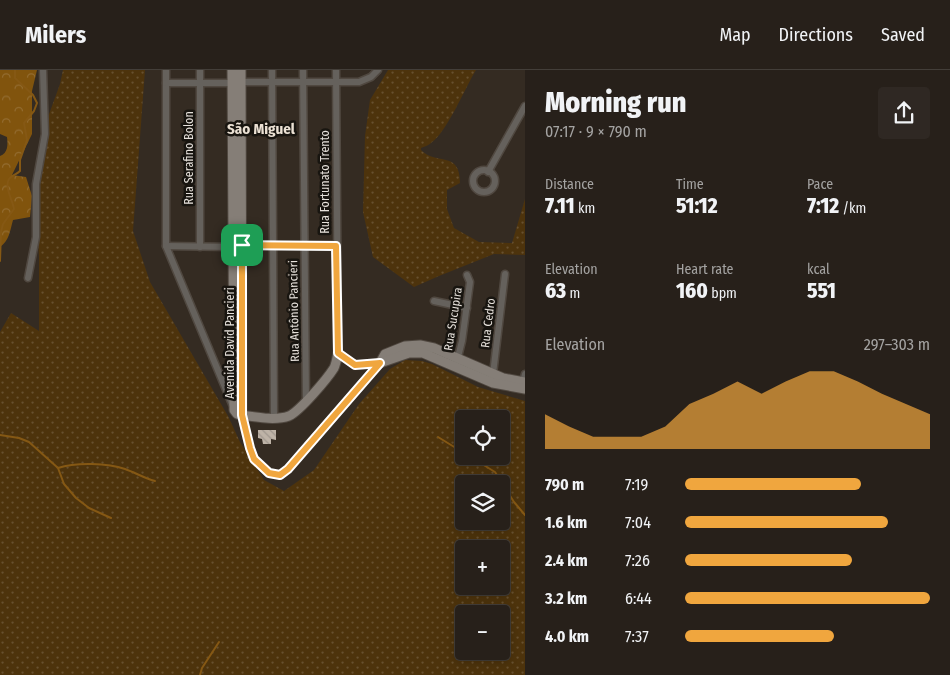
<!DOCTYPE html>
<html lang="en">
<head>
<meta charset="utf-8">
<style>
  body { margin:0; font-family:"Fira Sans Condensed",sans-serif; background:#2f2823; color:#f1f3f6; height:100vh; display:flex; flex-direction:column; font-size:19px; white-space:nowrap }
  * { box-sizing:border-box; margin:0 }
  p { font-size:16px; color:#a4a3a2 }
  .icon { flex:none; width:28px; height:28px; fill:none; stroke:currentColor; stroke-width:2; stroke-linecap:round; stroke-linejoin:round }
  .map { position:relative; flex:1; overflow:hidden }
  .side { display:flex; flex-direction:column; background:#27201a; width:425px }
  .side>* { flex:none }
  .fabs { position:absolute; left:455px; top:340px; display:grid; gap:10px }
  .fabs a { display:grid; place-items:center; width:55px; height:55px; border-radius:5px; background:#27201a; box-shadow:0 2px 8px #0003,0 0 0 1px #433e39; font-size:25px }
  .pin { position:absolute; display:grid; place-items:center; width:42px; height:42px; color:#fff; margin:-21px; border-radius:10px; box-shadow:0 2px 8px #0006 }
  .round { display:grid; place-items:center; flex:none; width:52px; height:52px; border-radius:5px; background:#2f2823 }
  .headline { display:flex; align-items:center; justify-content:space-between; height:85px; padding:0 20px }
  h1 { font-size:28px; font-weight:800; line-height:38px }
  .figures { display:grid; grid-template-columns:repeat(3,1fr); gap:8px; height:85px; padding:5px 20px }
  .figures div { display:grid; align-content:center }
  .figures b { font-size:21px; font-weight:800 }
  .figures small { font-size:14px; font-weight:400 }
  .figures p { font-size:14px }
  .chart { height:140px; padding:10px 20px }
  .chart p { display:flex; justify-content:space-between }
  .chart svg { width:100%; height:90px; margin-top:5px; fill:#f0a63e; opacity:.7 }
  ul { padding:0 20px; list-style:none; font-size:16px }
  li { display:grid; grid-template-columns:80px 60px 1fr; align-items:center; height:38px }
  li i { height:12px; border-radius:6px; background:#f0a63e }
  header { display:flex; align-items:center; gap:30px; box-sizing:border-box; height:70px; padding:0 25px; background:#27201a; border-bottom:1px solid #433e39 }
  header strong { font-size:24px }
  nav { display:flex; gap:28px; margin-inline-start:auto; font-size:18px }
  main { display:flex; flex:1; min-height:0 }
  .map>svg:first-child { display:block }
  .grass { fill:url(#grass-dots); fill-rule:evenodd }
  .forest { fill:url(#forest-crowns) }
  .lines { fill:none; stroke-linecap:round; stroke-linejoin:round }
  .stream { stroke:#855814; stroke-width:2 }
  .building { fill:url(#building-back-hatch) }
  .street-casing { stroke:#504840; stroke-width:9 }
  .secondary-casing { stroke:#504840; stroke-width:11 }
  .path { stroke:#867f77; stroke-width:1; stroke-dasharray:4 4; stroke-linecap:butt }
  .street { stroke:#65615c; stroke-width:6 }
  .secondary { stroke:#857e77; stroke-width:9 }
  .route-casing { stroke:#fff; stroke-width:10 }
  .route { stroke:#f0a63e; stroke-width:6 }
  .labels { text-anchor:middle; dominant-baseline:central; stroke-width:5; stroke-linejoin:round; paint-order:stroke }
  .street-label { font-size:12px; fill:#e6e1db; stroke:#181510 }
  .quarter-label { font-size:15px; font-weight:bold; fill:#ebe1d4; stroke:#181510 }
</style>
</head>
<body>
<header>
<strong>Milers</strong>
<nav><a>Map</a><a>Directions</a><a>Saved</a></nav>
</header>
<main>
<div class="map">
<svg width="525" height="605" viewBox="0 0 525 605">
  <defs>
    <pattern id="grass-dots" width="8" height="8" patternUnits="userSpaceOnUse" patternTransform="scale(1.25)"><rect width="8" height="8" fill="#4d330c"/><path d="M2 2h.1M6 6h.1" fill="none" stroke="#67502f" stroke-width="1.8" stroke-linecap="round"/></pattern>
    <pattern id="forest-crowns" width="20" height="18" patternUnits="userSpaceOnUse" patternTransform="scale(1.25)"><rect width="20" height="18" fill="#81540d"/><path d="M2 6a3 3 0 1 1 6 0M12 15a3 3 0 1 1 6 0" fill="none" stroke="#936c30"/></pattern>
    <pattern id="building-back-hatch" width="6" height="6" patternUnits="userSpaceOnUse" patternTransform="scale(1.25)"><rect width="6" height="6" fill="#beb3a7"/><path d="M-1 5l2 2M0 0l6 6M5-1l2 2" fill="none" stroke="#a0978e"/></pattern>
  </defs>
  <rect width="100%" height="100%" fill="#342b22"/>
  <g class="grass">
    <path d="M 63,0 L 145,0 L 133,161 L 150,212 L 228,346 L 240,372 L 264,410 L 284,421 L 314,400 L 359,334 L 390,299 L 405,290 L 422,291 L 432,294 L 478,317 L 525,331 L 525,605 L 0,605 L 0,262 L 11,243 L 39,261 L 39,187 L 36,129 L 48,47 L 60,14 ZM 464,349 L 501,349 L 501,386 L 464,386 ZM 464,414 L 501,414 L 501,451 L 464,451 ZM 464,479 L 501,479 L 501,516 L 464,516 ZM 464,544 L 501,544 L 501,581 L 464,581 Z"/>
    <path d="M 388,0 L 476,0 C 465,18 447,62 431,73 C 429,75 424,77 421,78 L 421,80 C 437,96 460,80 460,113 L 447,120 L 447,139 L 454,158 L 479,172 L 512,173 L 525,129 L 525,185 L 494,184 L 439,206 L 414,217 L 373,187 L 363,142 L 365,66 L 370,30 Z"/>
  </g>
  <path class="forest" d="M 0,0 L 37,0 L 32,21 L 32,64 L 12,105 L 26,107 L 32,126 L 30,147 L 13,150 C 10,161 9,171 0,177 L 0,86 C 8,83 8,75 7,67 L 0,64 Z"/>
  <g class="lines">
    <g class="stream">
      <path d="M 0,191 L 1,162 L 3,154 L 14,139 C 13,131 4,117 9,109 C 11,106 17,104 20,101 L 20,90 L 27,70 L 24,53 L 34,41 L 37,33 L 33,25 L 15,8 L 15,0"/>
      <path d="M 0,365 L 19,368 L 29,372 L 58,398 L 64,414 L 76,428 L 89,438 L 111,448"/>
      <path d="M 438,367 L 464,383"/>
      <path d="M 469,386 L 495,402 L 514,432 L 525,445"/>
      <path d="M 58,398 C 76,392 108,393 125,399 C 136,403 144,408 155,411"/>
      <path d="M 200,605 L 202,598 L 219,572"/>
    </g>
  </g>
  <path class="building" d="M 258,360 L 276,360 L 276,370 L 271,369 L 271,374 L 263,374 L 262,369 L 258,368 Z"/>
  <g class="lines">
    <defs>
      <g id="street">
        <path d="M 166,0 L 166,176 L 232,334"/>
        <path d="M 272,0 L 274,348"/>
        <path d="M 303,0 L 306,331"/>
        <path d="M 336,0 L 338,283"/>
        <path d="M 241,12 L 359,12 L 371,7 L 378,0"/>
        <path d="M 166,13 L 232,13"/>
        <circle cx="484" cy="111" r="11"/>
        <path d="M 488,102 L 525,36"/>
        <path d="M 242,175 L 336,175"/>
        <path d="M 166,176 L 233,177"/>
        <path d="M 200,177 L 200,0"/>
        <path d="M 28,208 L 36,167 L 36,114 L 45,64 L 43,0"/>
        <path d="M 434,231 L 467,238"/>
        <path d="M 457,291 L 462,271 L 470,212 L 467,205"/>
        <path d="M 493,304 L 505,204"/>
        <path d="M 522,315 L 525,304"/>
        <path d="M 242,345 C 247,370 250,400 280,405 L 288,399 L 380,293"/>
      </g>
      <g id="secondary">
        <path d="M 232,0 L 234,340 L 237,344 L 242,345 L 241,0"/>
        <path d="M 380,293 L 385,284 L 405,276 L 420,275 L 434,278 L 503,308 L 525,312"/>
        <path d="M 380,293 L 409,283 L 423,283 L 493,313 L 525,319"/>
        <path d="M 242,345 C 256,347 275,351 289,346 C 300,341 327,309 334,298 C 336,294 337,288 338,283"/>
      </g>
    </defs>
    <use href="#street" class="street-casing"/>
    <use href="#secondary" class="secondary-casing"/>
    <path class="path" d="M 344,288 L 355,295 L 371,294"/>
    <use href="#street" class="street"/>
    <use href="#secondary" class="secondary"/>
  </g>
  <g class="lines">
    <defs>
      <path id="route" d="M 242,175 L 336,176 L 338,283 L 355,295 L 380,293 L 288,399 L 280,405 L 269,403 L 254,389 L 250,378 L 242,345 Z"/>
    </defs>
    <use href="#route" class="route-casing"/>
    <use href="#route" class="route"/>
  </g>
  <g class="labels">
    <g class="street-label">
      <text transform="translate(189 88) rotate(-90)">Rua Serafino Bolon</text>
      <text transform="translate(325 112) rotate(-90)">Rua Fortunato Trento</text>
      <text transform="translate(294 241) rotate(-91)">Rua Antônio Pancieri</text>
      <text transform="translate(453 249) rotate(-81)">Rua Sucupira</text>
      <text transform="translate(488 253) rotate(-83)">Rua Cedro</text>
      <text transform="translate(230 273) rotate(-90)">Avenida David Pancieri</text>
    </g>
    <g class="quarter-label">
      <text x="261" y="59">São Miguel</text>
    </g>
  </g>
</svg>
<div class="fabs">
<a><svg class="icon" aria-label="locate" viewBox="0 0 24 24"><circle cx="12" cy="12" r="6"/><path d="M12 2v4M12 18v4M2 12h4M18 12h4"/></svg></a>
<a><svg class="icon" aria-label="layers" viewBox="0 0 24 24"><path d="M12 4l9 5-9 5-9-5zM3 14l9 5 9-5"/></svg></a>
<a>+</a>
<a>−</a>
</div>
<div class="pin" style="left:242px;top:175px;background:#1e9e55"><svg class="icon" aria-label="arrive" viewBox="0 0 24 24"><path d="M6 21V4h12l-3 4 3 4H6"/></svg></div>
</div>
<section class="side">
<div class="headline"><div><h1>Morning run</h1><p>07:17 · 9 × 790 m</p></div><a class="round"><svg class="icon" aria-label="share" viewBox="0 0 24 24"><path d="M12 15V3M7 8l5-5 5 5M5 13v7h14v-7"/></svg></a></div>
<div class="figures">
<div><p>Distance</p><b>7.11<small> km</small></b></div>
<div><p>Time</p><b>51:12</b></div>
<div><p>Pace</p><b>7:12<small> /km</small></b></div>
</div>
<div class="figures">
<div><p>Elevation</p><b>63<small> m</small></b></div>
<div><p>Heart rate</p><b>160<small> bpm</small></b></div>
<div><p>kcal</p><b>551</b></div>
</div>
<div class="chart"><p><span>Elevation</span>297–303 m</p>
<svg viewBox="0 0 160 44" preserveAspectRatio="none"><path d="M0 44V27L10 33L20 38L30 38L40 38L50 33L60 22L70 17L80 11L90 17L100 11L110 6L120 6L130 11L140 17L150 22L160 27V44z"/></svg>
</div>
<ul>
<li><b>790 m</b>7:19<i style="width:72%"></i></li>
<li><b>1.6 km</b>7:04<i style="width:83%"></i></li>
<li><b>2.4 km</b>7:26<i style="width:68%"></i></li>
<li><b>3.2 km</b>6:44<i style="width:100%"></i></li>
<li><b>4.0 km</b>7:37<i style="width:61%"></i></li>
</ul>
</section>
</main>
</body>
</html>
